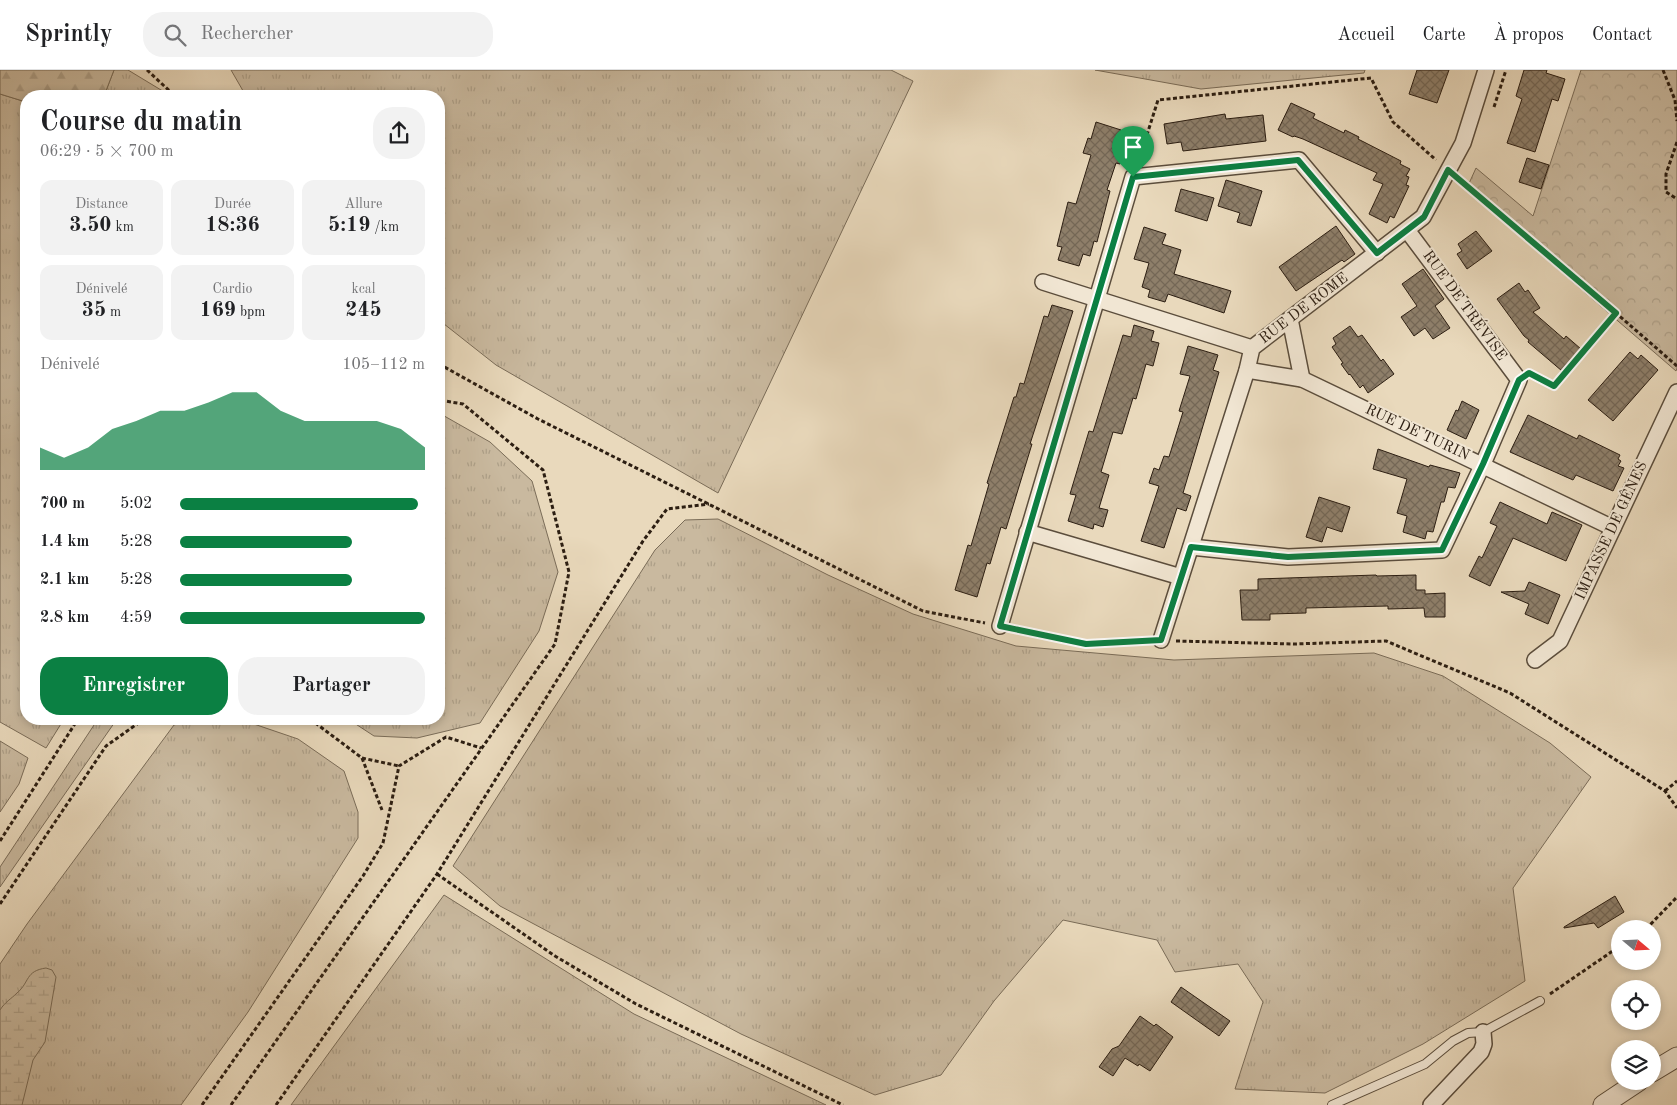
<!DOCTYPE html>
<html lang="fr">
<head>
<meta charset="utf-8">
<style>
  body { margin:0; font-family:"Old Standard TT",serif; background:#f2f2f2; color:#202124; height:100vh; display:flex; flex-direction:column; font-size:19px; white-space:nowrap }
  * { box-sizing:border-box; margin:0 }
  p { font-size:16px; color:#757577 }
  .icon { flex:none; width:28px; height:28px; fill:none; stroke:currentColor; stroke-width:2; stroke-linecap:round; stroke-linejoin:round }
  .map { position:relative; flex:1; overflow:hidden }
  .sheet { position:absolute; left:20px; top:20px; width:425px; height:635px; display:flex; flex-direction:column; background:#fff; border-radius:20px; box-shadow:0 2px 8px #0003 }
  .sheet>* { flex:none }
  .needle { width:32px; rotate:109deg }
  .tools { position:absolute; left:1611px; top:850px; display:grid; gap:10px }
  .tools a { display:grid; place-items:center; width:50px; height:50px; border-radius:50%; background:#fff; box-shadow:0 2px 8px #0003; font-size:25px }
  .pin { position:absolute; display:grid; place-items:center; width:42px; height:42px; color:#fff; margin:-51px -21px; border-radius:50% 50% 50% 0; rotate:-45deg; box-shadow:0 0 5px #0007 }
  .pin .icon { rotate:45deg }
  .round { display:grid; place-items:center; flex:none; width:52px; height:52px; border-radius:20px; background:#f2f2f2 }
  .overview { display:flex; align-items:center; justify-content:space-between; height:85px; padding:0 20px }
  h1 { font-size:28px; font-weight:800; line-height:38px }
  .stats { display:grid; grid-template-columns:repeat(3,1fr); gap:8px; height:85px; padding:5px 20px }
  .stats div { display:grid; align-content:center; border-radius:12px; background:#f2f2f2; text-align:center }
  .stats b { font-size:21px; font-weight:800 }
  .stats small { font-size:14px; font-weight:400 }
  .stats p { font-size:14px }
  .chart { height:140px; padding:10px 20px }
  .chart p { display:flex; justify-content:space-between }
  .chart svg { width:100%; height:90px; margin-top:5px; fill:#0b8043; opacity:.7 }
  .primary-button { display:flex; gap:10px; margin-top:auto; padding:10px 20px }
  .primary-button a { flex:1; height:58px; border-radius:20px; background:#0b8043; color:#fff; font-size:20px; font-weight:800; line-height:58px; text-align:center }
  .primary-button a+a { background:#f2f2f2; color:#202124 }
  ul { padding:0 20px; list-style:none; font-size:16px }
  li { display:grid; grid-template-columns:80px 60px 1fr; align-items:center; height:38px }
  li i { height:12px; border-radius:6px; background:#0b8043 }
  header { display:flex; align-items:center; gap:30px; box-sizing:border-box; height:70px; padding:0 25px; background:#fff; border-bottom:1px solid #e0e0e0 }
  header strong { font-size:24px }
  nav { display:flex; gap:28px; margin-inline-start:auto; font-size:18px }
  .search { width:350px; height:45px; background:#f2f2f2; display:flex; align-items:center; gap:12px; box-sizing:border-box; padding:0 18px; border-radius:20px; color:#757577; font-size:19px }
  .map>svg:first-child { display:block }
  .grass { fill:url(#grass-tufts); stroke:#7a6c58 }
  .forest { fill:url(#forest-firs); stroke:#7a6c58 }
  .wetland { fill:url(#wetland-marsh); stroke:#7a6c58 }
  .park { fill:url(#park-crowns); stroke:#7a6c58 }
  .building { fill:url(#building-cross-hatch); stroke:#2c1e12 }
  .lines { fill:none; stroke-linecap:round; stroke-linejoin:round }
  .service-casing { stroke:#5b4d3c; stroke-width:10 }
  .minor-casing { stroke:#5b4d3c; stroke-width:18 }
  .tertiary-casing { stroke:#5b4d3c; stroke-width:21 }
  .path { stroke:#2c1e12; stroke-width:3; stroke-dasharray:4 2.5; stroke-linecap:butt }
  .service { stroke:#f1e6d3; stroke-width:8 }
  .minor { stroke:#f1e6d3; stroke-width:15 }
  .tertiary { stroke:#f1e6d3; stroke-width:19 }
  .route-casing { stroke:#fff; stroke-width:10 }
  .route { stroke:#0b8043; stroke-width:6 }
  .labels { text-anchor:middle; dominant-baseline:central; stroke-width:4; stroke-linejoin:round; paint-order:stroke }
  .street-label { font-size:15px; fill:#2c1e12; stroke:#f1e6d3 }
</style>
</head>
<body>
<header>
<strong>Sprintly</strong>
<div class="search"><svg class="icon" aria-label="search" viewBox="0 0 24 24"><circle cx="10" cy="10" r="6"/><path d="M15 15l6 6"/></svg>Rechercher</div>
<nav><a>Accueil</a><a>Carte</a><a>À propos</a><a>Contact</a></nav>
</header>
<div class="map">
<svg width="1677" height="1035" viewBox="0 0 1677 1035">
  <defs>
    <pattern id="grass-tufts" width="24" height="20" patternUnits="userSpaceOnUse" patternTransform="scale(1.25)"><rect width="24" height="20" fill="#c9b99f"/><path d="M3 7l-1-3M5 7V3M7 7l1-3M15 17l-1-3M17 17v-4M19 17l1-3" fill="none" stroke="#ad9f88"/></pattern>
    <pattern id="forest-firs" width="22" height="20" patternUnits="userSpaceOnUse" patternTransform="scale(1.25)"><rect width="22" height="20" fill="#c9b99f"/><path d="M5 1l3.5 6h-7zM16 11l3.5 6h-7z" fill="#ad9f88"/></pattern>
    <pattern id="wetland-marsh" width="20" height="14" patternUnits="userSpaceOnUse" patternTransform="scale(1.25)"><rect width="20" height="14" fill="#c9b99f"/><path d="M1 5h8M5 5V1M11 12h8M15 12V8" fill="none" stroke="#ad9f88"/></pattern>
    <pattern id="park-crowns" width="20" height="18" patternUnits="userSpaceOnUse" patternTransform="scale(1.25)"><rect width="20" height="18" fill="#c9b99f"/><path d="M2 6a3 3 0 1 1 6 0M12 15a3 3 0 1 1 6 0" fill="none" stroke="#ad9f88"/></pattern>
    <pattern id="building-cross-hatch" width="8" height="8" patternUnits="userSpaceOnUse" patternTransform="scale(1.25)"><rect width="8" height="8" fill="#8e7f6a"/><path d="M0 0l8 8M0 8l8-8" fill="none" stroke="#746756"/></pattern>
  </defs>
  <rect width="100%" height="100%" fill="#e9d9bc"/>
  <filter id="stains"><feTurbulence type="fractalNoise" baseFrequency=".004" numOctaves="4"/><feColorMatrix values="0 0 0 0 .2 0 0 0 0 .09 0 0 0 0 .02 0 0 0 .5 -.17"/></filter>
  <radialGradient id="worn" r=".72"><stop offset=".6" stop-color="#630" stop-opacity="0"/><stop offset="1" stop-color="#630" stop-opacity=".3"/></radialGradient>
  <g class="grass">
    <path d="M 114,0 L 128,0 L 166,23 L 169,26 L 104,26 Z"/>
    <path d="M 231,0 L 891,0 L 913,11 L 718,423 L 496,295 L 439,250 L 439,26 L 246,26 Z"/>
    <path d="M 1095,0 L 1365,0 L 1364,3 L 1201,19 Z"/>
    <path d="M 0,24 L 26,32 L 26,649 L 64,649 L 46,678 L 0,652 Z"/>
    <path d="M 439,343 L 490,372 L 532,411 L 558,502 L 539,561 L 480,653 L 417,668 L 374,666 L 348,649 L 439,649 Z"/>
    <path d="M 718,449 L 828,505 L 913,544 L 1016,576 L 1174,590 L 1374,583 L 1443,606 L 1550,673 L 1591,707 L 1513,818 L 1525,911 L 1423,974 L 1325,1023 L 1235,1019 L 1263,932 L 1238,894 L 1175,902 L 1157,870 L 1063,850 L 994,931 L 941,1005 L 875,1025 L 741,964 L 500,836 L 453,796 L 655,480 L 685,450 Z"/>
    <path d="M 98,649 L 117,649 L 0,817 L 0,797 Z"/>
    <path d="M 194,649 L 245,651 L 298,669 L 344,701 L 358,742 L 358,768 L 248,942 L 181,1035 L 0,1035 L 0,894 L 27,854 L 174,655 Z"/>
    <path d="M 0,671 L 28,688 L 19,714 L 0,742 Z"/>
    <path d="M 444,825 L 634,944 L 826,1035 L 291,1035 Z"/>
  </g>
  <path class="forest" d="M 0,0 L 114,0 L 104,26 L 26,26 L 26,32 L 0,24 Z"/>
  <path class="wetland" d="M 46,898 L 52,900 L 56,907 L 45,972 L 33,990 L 22,1035 L 0,1035 L 0,940 C 5,932 11,929 17,923 C 30,912 25,901 46,898 Z"/>
  <path class="park" d="M 1581,0 L 1677,0 L 1677,298 L 1676,301 L 1466,120 L 1476,98 L 1533,146 Z"/>
  <g class="building">
    <path d="M 1417,0 L 1449,0 L 1437,33 L 1409,24 Z"/>
    <path d="M 1524,0 L 1547,0 L 1546,3 L 1565,9 L 1558,31 L 1552,29 L 1535,82 L 1507,73 L 1522,29 L 1516,26 Z"/>
    <path d="M 1291,33 L 1315,44 L 1313,48 L 1344,63 L 1345,60 L 1359,67 L 1358,69 L 1401,91 L 1400,94 L 1410,99 L 1406,106 L 1409,107 L 1406,115 L 1409,116 L 1394,148 L 1390,146 L 1387,153 L 1369,144 L 1383,114 L 1373,110 L 1377,103 L 1303,69 L 1294,66 L 1293,67 L 1278,60 Z"/>
    <path d="M 1225,44 L 1226,49 L 1263,45 L 1266,71 L 1183,81 L 1181,72 L 1167,74 L 1164,54 Z"/>
    <path d="M 1096,52 L 1121,60 L 1116,77 L 1124,79 L 1120,94 L 1116,93 L 1107,120 L 1110,121 L 1097,172 L 1094,171 L 1090,186 L 1083,184 L 1079,196 L 1058,190 L 1062,177 L 1057,176 L 1068,132 L 1076,134 L 1091,85 L 1083,83 L 1088,68 L 1091,69 Z"/>
    <path d="M 1527,88 L 1549,95 L 1541,119 L 1519,112 Z"/>
    <path d="M 1226,110 L 1262,121 L 1251,156 L 1237,152 L 1240,143 L 1218,136 Z"/>
    <path d="M 1181,119 L 1214,128 L 1207,151 L 1175,141 Z"/>
    <path d="M 1336,156 L 1355,184 L 1344,192 L 1342,190 L 1296,221 L 1279,197 Z"/>
    <path d="M 1144,157 L 1166,164 L 1162,174 L 1181,180 L 1174,204 L 1231,221 L 1224,243 L 1168,224 L 1165,232 L 1148,227 L 1150,220 L 1142,217 L 1149,193 L 1134,189 Z"/>
    <path d="M 1476,161 L 1492,181 L 1467,199 L 1457,184 L 1462,181 L 1458,174 Z"/>
    <path d="M 1423,199 L 1444,229 L 1435,236 L 1450,258 L 1433,269 L 1425,258 L 1414,266 L 1401,247 L 1417,236 L 1402,214 Z"/>
    <path d="M 1519,213 L 1525,222 L 1528,220 L 1540,238 L 1533,242 L 1564,269 L 1566,266 L 1581,279 L 1562,301 L 1528,272 L 1529,270 L 1524,266 L 1497,229 Z"/>
    <path d="M 1052,235 L 1073,241 L 1030,374 L 1032,374 L 1006,459 L 1001,457 L 990,494 L 987,493 L 977,527 L 955,520 L 968,475 L 971,476 L 989,414 L 987,413 L 1014,327 L 1016,327 L 1020,313 L 1024,314 L 1044,246 L 1048,247 Z"/>
    <path d="M 1134,255 L 1154,261 L 1151,271 L 1159,273 L 1153,296 L 1146,294 L 1136,329 L 1133,328 L 1122,364 L 1113,362 L 1101,402 L 1109,405 L 1099,438 L 1108,440 L 1103,457 L 1094,454 L 1093,459 L 1068,451 L 1076,425 L 1070,424 L 1089,361 L 1093,362 L 1123,265 L 1131,267 Z"/>
    <path d="M 1350,256 L 1358,267 L 1362,265 L 1381,291 L 1383,289 L 1394,304 L 1368,323 L 1363,315 L 1360,318 L 1350,304 L 1349,305 L 1341,294 L 1343,293 L 1332,277 L 1336,274 L 1333,268 Z"/>
    <path d="M 1188,276 L 1218,285 L 1213,300 L 1219,302 L 1183,423 L 1191,426 L 1186,441 L 1177,438 L 1164,478 L 1141,471 L 1159,416 L 1149,413 L 1154,398 L 1159,400 L 1164,386 L 1169,387 L 1183,342 L 1179,341 L 1190,306 L 1180,304 Z"/>
    <path d="M 1630,282 L 1638,289 L 1641,285 L 1658,300 L 1613,351 L 1588,330 Z"/>
    <path d="M 1462,331 L 1479,340 L 1466,369 L 1447,360 L 1456,340 L 1458,341 Z"/>
    <path d="M 1528,345 L 1577,369 L 1579,365 L 1620,385 L 1618,389 L 1621,391 L 1618,396 L 1624,398 L 1613,421 L 1576,405 L 1573,410 L 1510,382 Z"/>
    <path d="M 1378,379 L 1429,397 L 1430,395 L 1460,403 L 1455,418 L 1448,417 L 1444,432 L 1441,432 L 1433,462 L 1427,461 L 1425,469 L 1403,462 L 1407,446 L 1397,443 L 1407,409 L 1373,399 Z"/>
    <path d="M 1319,427 L 1350,437 L 1342,462 L 1327,457 L 1322,472 L 1306,467 Z"/>
    <path d="M 1500,432 L 1547,454 L 1552,442 L 1582,455 L 1566,491 L 1513,468 L 1490,516 L 1469,506 L 1479,486 L 1482,488 L 1497,456 L 1490,453 Z"/>
    <path d="M 1376,505 L 1377,506 L 1416,505 L 1416,520 L 1425,520 L 1425,524 L 1445,523 L 1445,547 L 1425,547 L 1424,538 L 1388,539 L 1388,536 L 1306,538 L 1306,543 L 1270,544 L 1270,550 L 1242,550 L 1240,520 L 1258,520 L 1258,509 Z"/>
    <path d="M 1529,512 L 1560,525 L 1548,554 L 1525,544 L 1529,534 L 1501,522 L 1525,521 Z"/>
    <path d="M 1615,826 L 1624,842 L 1598,858 L 1594,853 L 1564,858 L 1564,857 Z"/>
    <path d="M 1181,917 L 1230,951 L 1219,966 L 1171,932 Z"/>
    <path d="M 1140,946 L 1154,956 L 1156,954 L 1173,967 L 1150,1001 L 1139,994 L 1138,996 L 1125,988 L 1113,1006 L 1099,997 L 1112,979 L 1119,976 Z"/>
  </g>
  <g class="lines">
    <defs>
      <path id="service" d="M 1332,1035 L 1425,994 L 1453,971 L 1468,963 L 1483,962 L 1540,931"/>
      <g id="minor">
        <path d="M 1043,212 L 1252,278"/>
        <path d="M 1290,249 L 1302,309"/>
        <path d="M 1247,300 L 1302,309 L 1613,458"/>
        <path d="M 1027,462 L 1181,507"/>
        <path d="M 1191,477 L 1288,487 L 1442,480 L 1483,394 L 1519,310 L 1407,160"/>
        <path d="M 1000,556 L 1133,107 L 1299,90 L 1377,183"/>
        <path d="M 1161,570 L 1247,300 L 1252,278 L 1423,147 L 1463,73 L 1486,0"/>
        <path d="M 1535,590 L 1560,571 L 1677,322"/>
        <path d="M 1431,1035 L 1481,982 L 1484,974 L 1483,962"/>
      </g>
      <g id="tertiary">
        <path d="M 1652,1002 L 1677,987"/>
        <path d="M 1603,1035 L 1639,1011"/>
      </g>
    </defs>
    <use href="#service" class="service-casing"/>
    <use href="#minor" class="minor-casing"/>
    <use href="#tertiary" class="tertiary-casing"/>
    <g class="path">
      <path d="M 147,0 L 175,26"/>
      <path d="M 1663,0 L 1675,30 L 1677,51"/>
      <path d="M 1494,37 L 1506,0"/>
      <path d="M 1677,72 L 1666,104 L 1666,122 L 1677,129"/>
      <path d="M 1139,90 L 1158,30 L 1371,8 L 1393,52 L 1436,90"/>
      <path d="M 1460,110 L 1616,243"/>
      <path d="M 439,294 L 538,349 L 923,541 L 985,553"/>
      <path d="M 1534,306 L 1554,316 L 1616,243 L 1677,296"/>
      <path d="M 1016,560 L 1086,574 L 1145,571"/>
      <path d="M 1176,571 L 1294,574 L 1386,571 L 1510,623 L 1665,721 L 1677,738"/>
      <path d="M 310,649 L 362,688 L 382,740"/>
      <path d="M 362,688 L 399,696"/>
      <path d="M 1665,721 L 1677,711"/>
      <path d="M 0,771 L 78,649"/>
      <path d="M 437,804 L 555,886 L 636,934 L 843,1035"/>
      <path d="M 0,834 L 106,676 L 144,649"/>
      <path d="M 1646,859 L 1677,827"/>
      <path d="M 1550,924 L 1620,876"/>
      <path d="M 202,1035 L 363,806 L 383,773 L 399,696 L 446,667 L 481,678"/>
      <path d="M 231,1035 L 555,574 L 569,502 L 543,400 L 463,334 L 439,330"/>
      <path d="M 276,1035 L 437,804 L 643,471 L 667,439 L 709,434"/>
    </g>
    <use href="#service" class="service"/>
    <use href="#minor" class="minor"/>
    <use href="#tertiary" class="tertiary"/>
  </g>
  <g class="lines">
    <defs>
      <path id="route" d="M 1298,90 L 1377,183 L 1424,147 L 1448,100 L 1616,243 L 1554,316 L 1529,303 L 1519,310 L 1483,394 L 1442,480 L 1288,487 L 1191,477 L 1161,570 L 1086,574 L 1000,556 L 1133,107 Z"/>
    </defs>
    <use href="#route" class="route-casing"/>
    <use href="#route" class="route"/>
  </g>
  <g class="labels">
    <g class="street-label">
      <text transform="translate(1464 236) rotate(54)">RUE DE TRÉVISE</text>
      <text transform="translate(1304 239) rotate(-37)">RUE DE ROME</text>
      <text transform="translate(1417 363) rotate(25)">RUE DE TURIN</text>
      <text transform="translate(1612 461) rotate(-65)">IMPASSE DE GÊNES</text>
    </g>
  </g>
  <rect width="100%" height="100%" filter="url(#stains)"/>
  <rect width="100%" height="100%" fill="url(#worn)"/>
</svg>
<div class="tools">
<a><svg class="needle" viewBox="-14 -14 28 28"><path d="M0-13l5 13h-10z" fill="#e53935"/><path d="M0 13l5-13h-10z" fill="#757577"/></svg></a>
<a><svg class="icon" aria-label="locate" viewBox="0 0 24 24"><circle cx="12" cy="12" r="6"/><path d="M12 2v4M12 18v4M2 12h4M18 12h4"/></svg></a>
<a><svg class="icon" aria-label="layers" viewBox="0 0 24 24"><path d="M12 4l9 5-9 5-9-5zM3 14l9 5 9-5"/></svg></a>
</div>
<div class="pin" style="left:1133px;top:107px;background:#1e9e55"><svg class="icon" aria-label="arrive" viewBox="0 0 24 24"><path d="M6 21V4h12l-3 4 3 4H6"/></svg></div>
<section class="sheet">
<div class="overview"><div><h1>Course du matin</h1><p>06:29 · 5 × 700 m</p></div><a class="round"><svg class="icon" aria-label="share" viewBox="0 0 24 24"><path d="M12 15V3M7 8l5-5 5 5M5 13v7h14v-7"/></svg></a></div>
<div class="stats">
<div><p>Distance</p><b>3.50<small> km</small></b></div>
<div><p>Durée</p><b>18:36</b></div>
<div><p>Allure</p><b>5:19<small> /km</small></b></div>
</div>
<div class="stats">
<div><p>Dénivelé</p><b>35<small> m</small></b></div>
<div><p>Cardio</p><b>169<small> bpm</small></b></div>
<div><p>kcal</p><b>245</b></div>
</div>
<div class="chart"><p><span>Dénivelé</span>105–112 m</p>
<svg viewBox="0 0 160 44" preserveAspectRatio="none"><path d="M0 44V33L10 38L20 33L30 24L40 20L50 15L60 15L70 11L80 6L90 6L100 15L110 20L120 20L130 20L140 20L150 24L160 33V44z"/></svg>
</div>
<ul>
<li><b>700 m</b>5:02<i style="width:97%"></i></li>
<li><b>1.4 km</b>5:28<i style="width:70%"></i></li>
<li><b>2.1 km</b>5:28<i style="width:70%"></i></li>
<li><b>2.8 km</b>4:59<i style="width:100%"></i></li>
</ul>
<div class="primary-button"><a>Enregistrer</a><a>Partager</a></div>
</section>
</div>
</body>
</html>
